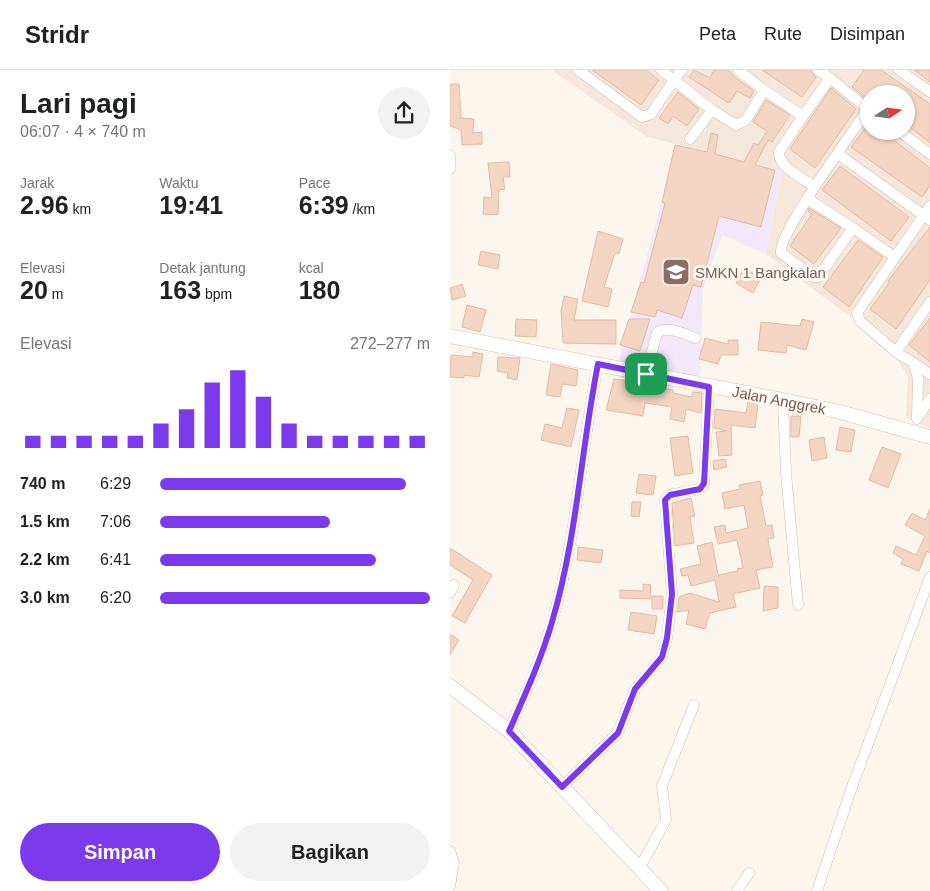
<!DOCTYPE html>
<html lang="id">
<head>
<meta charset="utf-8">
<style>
  body { margin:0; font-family:Helvetica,sans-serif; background:#f2f2f2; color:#202124; height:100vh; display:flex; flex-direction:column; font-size:19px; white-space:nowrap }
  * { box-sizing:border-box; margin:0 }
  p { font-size:16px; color:#757577 }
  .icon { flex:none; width:28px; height:28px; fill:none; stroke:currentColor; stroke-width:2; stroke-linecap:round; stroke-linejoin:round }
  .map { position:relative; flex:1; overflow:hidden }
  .panel { display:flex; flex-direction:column; background:#fff; width:450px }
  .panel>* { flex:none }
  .needle { width:32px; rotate:77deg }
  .buttons { position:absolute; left:410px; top:15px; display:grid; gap:10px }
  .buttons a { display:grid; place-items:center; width:55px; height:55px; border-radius:50%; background:#fff; box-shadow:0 1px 4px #0004; font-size:25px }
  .pin { position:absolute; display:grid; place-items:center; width:42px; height:42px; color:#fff; margin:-21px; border-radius:10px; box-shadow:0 2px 8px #0006 }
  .round { display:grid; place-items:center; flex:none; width:52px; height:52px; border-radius:26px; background:#f2f2f2 }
  .overview { display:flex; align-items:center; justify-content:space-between; height:85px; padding:0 20px }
  h1 { font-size:28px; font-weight:600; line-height:38px }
  .figures { display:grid; grid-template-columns:repeat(3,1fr); gap:8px; height:85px; padding:5px 20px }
  .figures div { display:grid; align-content:center }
  .figures b { font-size:25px; font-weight:600 }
  .figures small { font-size:14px; font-weight:400 }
  .figures p { font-size:14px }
  .chart { height:140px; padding:10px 20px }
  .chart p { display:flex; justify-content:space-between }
  .chart svg { width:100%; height:90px; margin-top:5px; stroke:#7c3aed; stroke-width:6 }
  .button { display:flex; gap:10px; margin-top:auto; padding:10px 20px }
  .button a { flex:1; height:58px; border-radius:30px; background:#7c3aed; color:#fff; font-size:20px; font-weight:600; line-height:58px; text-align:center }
  .button a+a { background:#f2f2f2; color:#202124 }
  ul { padding:0 20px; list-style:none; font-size:16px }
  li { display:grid; grid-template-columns:80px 60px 1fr; align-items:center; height:38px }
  li i { height:12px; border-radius:6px; background:#7c3aed }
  header { display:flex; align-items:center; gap:30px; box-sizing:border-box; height:70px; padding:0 25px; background:#fff; border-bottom:1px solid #e0e0e0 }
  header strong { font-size:24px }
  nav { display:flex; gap:28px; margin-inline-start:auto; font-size:18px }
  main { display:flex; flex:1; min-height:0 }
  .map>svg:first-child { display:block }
  .residential { fill:#f5e8da; fill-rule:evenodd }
  .education { fill:#f3e8fa }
  .building { fill:#f3d5c3; stroke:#e6bba3 }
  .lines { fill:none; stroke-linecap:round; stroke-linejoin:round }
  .street-casing { stroke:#d1beb0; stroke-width:11 }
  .secondary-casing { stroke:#d6c0b0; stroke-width:15 }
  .street { stroke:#fff; stroke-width:10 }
  .secondary { stroke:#fff; stroke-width:14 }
  .route-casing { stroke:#fff; stroke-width:10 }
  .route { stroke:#7c3aed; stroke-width:6 }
  .labels { text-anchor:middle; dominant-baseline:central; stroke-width:5; stroke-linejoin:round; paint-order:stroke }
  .education-label { font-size:15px; fill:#785e54; stroke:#fffaf3; text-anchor:start }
  .street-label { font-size:15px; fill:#7a5c4d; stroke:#fffaf3 }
</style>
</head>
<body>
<header>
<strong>Stridr</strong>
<nav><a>Peta</a><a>Rute</a><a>Disimpan</a></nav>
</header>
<main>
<section class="panel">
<div class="overview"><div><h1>Lari pagi</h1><p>06:07 · 4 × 740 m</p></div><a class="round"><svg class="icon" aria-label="share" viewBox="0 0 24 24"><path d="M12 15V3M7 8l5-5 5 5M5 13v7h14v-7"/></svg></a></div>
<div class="figures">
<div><p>Jarak</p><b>2.96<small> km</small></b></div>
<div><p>Waktu</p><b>19:41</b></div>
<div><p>Pace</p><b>6:39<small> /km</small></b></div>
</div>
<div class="figures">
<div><p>Elevasi</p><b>20<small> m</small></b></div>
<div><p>Detak jantung</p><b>163<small> bpm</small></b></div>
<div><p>kcal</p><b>180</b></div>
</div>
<div class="chart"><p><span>Elevasi</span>272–277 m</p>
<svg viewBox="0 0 160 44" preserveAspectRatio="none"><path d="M5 44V38M15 44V38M25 44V38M35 44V38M45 44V38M55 44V32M65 44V25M75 44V12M85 44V6M95 44V19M105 44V32M115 44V38M125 44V38M135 44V38M145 44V38M155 44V38"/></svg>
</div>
<ul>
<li><b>740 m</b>6:29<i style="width:91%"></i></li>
<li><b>1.5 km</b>7:06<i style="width:63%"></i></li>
<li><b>2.2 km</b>6:41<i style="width:80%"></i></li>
<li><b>3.0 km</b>6:20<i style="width:100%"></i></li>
</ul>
<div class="button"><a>Simpan</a><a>Bagikan</a></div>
</section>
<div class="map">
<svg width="480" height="821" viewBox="0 0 480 821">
  <rect width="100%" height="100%" fill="#fdf6ec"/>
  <path class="residential" d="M 102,0 L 480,0 L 480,358 L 456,348 L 458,307 L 438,275 L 316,184 L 332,101 L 197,67 ZM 419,24 L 456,24 L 456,61 L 419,61 Z"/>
  <path class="education" d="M 227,74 L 332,101 L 316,184 L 272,165 L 253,219 L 250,307 L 168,293 Z"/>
  <g class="building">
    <path d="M 142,0 L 196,0 L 209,10 L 191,35 Z"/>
    <path d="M 244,0 L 260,8 L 264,0 L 279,0 L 282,5 L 304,21 L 300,28 L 287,21 L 279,33 L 239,7 Z"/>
    <path d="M 312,0 L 360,0 L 366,7 L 352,27 Z"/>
    <path d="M 414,0 L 431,0 L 480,34 L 480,73 L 456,54 L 456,24 L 419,24 L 419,28 L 416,25 L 414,27 L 402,17 Z"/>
    <path d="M 464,0 L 480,0 L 480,12 L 471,5 Z"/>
    <path d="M 0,14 L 9,14 L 11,48 L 24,49 L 23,63 L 32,62 L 32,74 L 12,75 L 11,60 L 0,56 Z"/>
    <path d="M 381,18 L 406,39 L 365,98 L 340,79 Z"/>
    <path d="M 228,22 L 249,39 L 237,56 L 223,46 L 218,54 L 209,48 Z"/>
    <path d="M 316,30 L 340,45 L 322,72 L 318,70 L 305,95 L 325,100 L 311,157 L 269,146 L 251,217 L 243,215 L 232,248 L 207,240 L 205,247 L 181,242 L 191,212 L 194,213 L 215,133 L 212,132 L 225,75 L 257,82 L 261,63 L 268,65 L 265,84 L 294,92 L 304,73 L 308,75 L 317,61 L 303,52 Z"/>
    <path d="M 419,53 L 419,61 L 432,61 L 480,98 L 480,116 L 472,127 L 401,77 Z"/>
    <path d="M 59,92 L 60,107 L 53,107 L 55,119 L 49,120 L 48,145 L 33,144 L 34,127 L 42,128 L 38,93 Z"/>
    <path d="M 390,96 L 459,147 L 441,171 L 372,120 Z"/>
    <path d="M 359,138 L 391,158 L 364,194 L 340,176 L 362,144 L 358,141 Z"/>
    <path d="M 480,157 L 480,210 L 446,259 L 420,239 L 440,212 L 438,211 Z"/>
    <path d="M 148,161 L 173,169 L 169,184 L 165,183 L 154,217 L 162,219 L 158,237 L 132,231 Z"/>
    <path d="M 408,170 L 433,187 L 399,237 L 373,217 Z"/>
    <path d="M 31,181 L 50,185 L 48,199 L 28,195 Z"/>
    <path d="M 294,198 L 311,208 L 303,223 L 286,213 Z"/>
    <path d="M 12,214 L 16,226 L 2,230 L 0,218 Z"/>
    <path d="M 114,226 L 128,229 L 124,250 L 166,250 L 166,274 L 113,273 L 111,241 Z"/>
    <path d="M 17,235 L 36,240 L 30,262 L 12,257 Z"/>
    <path d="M 480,248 L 480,292 L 459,275 Z"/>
    <path d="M 66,249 L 87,250 L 86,267 L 65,266 Z"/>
    <path d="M 179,249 L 200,249 L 190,281 L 170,275 Z"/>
    <path d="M 352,249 L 364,252 L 356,280 L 337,275 L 336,283 L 308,280 L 311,252 L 350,256 Z"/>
    <path d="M 255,268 L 278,274 L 278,270 L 288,270 L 288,285 L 271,285 L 268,294 L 249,289 Z"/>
    <path d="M 23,282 L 33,284 L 29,307 L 14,305 L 14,308 L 0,307 L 1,285 L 23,287 Z"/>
    <path d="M 48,287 L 70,288 L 67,310 L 57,308 L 58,303 L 47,301 Z"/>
    <path d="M 101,294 L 128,300 L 126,316 L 112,314 L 110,327 L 96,325 Z"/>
    <path d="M 164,309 L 198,313 L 197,316 L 223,320 L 223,323 L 242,327 L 243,322 L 252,323 L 251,343 L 236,339 L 234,352 L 220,349 L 222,337 L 195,333 L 193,346 L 156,340 Z"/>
    <path d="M 298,332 L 308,334 L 305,358 L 281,355 L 282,385 L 269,386 L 266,362 L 276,361 L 264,358 L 265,339 L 296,343 Z"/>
    <path d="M 117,338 L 129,340 L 121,377 L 91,370 L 95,354 L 112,358 Z"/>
    <path d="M 341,346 L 351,346 L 349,367 L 341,367 Z"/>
    <path d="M 390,357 L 405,360 L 401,382 L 386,380 Z"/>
    <path d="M 238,366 L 243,403 L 225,406 L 220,368 Z"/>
    <path d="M 374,367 L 377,388 L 362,391 L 359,370 Z"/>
    <path d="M 432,377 L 451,384 L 438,418 L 419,410 Z"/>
    <path d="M 275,389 L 277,397 L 264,400 L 263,391 Z"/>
    <path d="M 189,404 L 206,406 L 203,425 L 186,423 Z"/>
    <path d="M 310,411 L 313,425 L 310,426 L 316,456 L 322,455 L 324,468 L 318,469 L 323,497 L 306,500 L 310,518 L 283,524 L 286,537 L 260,543 L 255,559 L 236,554 L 239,540 L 227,542 L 229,527 L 240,523 L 269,532 L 265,510 L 241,516 L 238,505 L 232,506 L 230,499 L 251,494 L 247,476 L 262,472 L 268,505 L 288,501 L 287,499 L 293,498 L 287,470 L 268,474 L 264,457 L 275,455 L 276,463 L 298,458 L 294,435 L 275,439 L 272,423 L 290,419 L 289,415 Z"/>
    <path d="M 241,428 L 245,446 L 240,447 L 244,473 L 225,476 L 222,433 Z"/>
    <path d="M 182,432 L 191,432 L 189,447 L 181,446 Z"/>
    <path d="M 480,439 L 480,483 L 477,481 L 469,501 L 451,494 L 453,489 L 443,483 L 446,476 L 466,485 L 475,466 L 455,455 L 462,443 L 475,450 Z"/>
    <path d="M 128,477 L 153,480 L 151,493 L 127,490 Z"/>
    <path d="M 0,478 L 42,505 L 15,553 L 2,546 L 23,510 L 0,495 Z"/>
    <path d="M 193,514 L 201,515 L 200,529 L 170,528 L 170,520 L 193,521 Z"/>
    <path d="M 314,516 L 328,517 L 328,538 L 313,541 Z"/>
    <rect x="202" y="526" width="11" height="13"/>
    <path d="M 181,542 L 207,546 L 204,564 L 178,560 Z"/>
    <path d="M 0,564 L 9,570 L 0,585 Z"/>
  </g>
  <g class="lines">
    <defs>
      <g id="street">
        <path d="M 128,0 L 192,47 L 201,44 L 224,10 L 262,40 L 286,55 L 296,50 L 314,20 L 353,46 L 380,8 L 368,0"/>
        <path d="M 211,0 L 224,10 L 232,0"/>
        <path d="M 288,0 L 314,20"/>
        <path d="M 449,0 L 480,22"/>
        <path d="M 380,8 L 419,40"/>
        <path d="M 418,39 C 403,62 328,163 331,183 L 364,207 L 368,207 L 403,158 L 445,187"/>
        <path d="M 353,46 L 329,82 C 328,97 354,109 365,117"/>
        <path d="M 449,61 L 480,84"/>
        <path d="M 240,69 L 262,40"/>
        <path d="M 388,84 L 480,150"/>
        <path d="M 0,85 L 0,99"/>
        <path d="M 358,129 L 403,158"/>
        <path d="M 446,282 L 410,251 L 407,243 L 480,136"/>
        <path d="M 464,293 L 480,304"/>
        <path d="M 196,304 L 207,263 C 218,255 234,264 246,268"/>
        <path d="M 333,330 L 336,403 L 348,535"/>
        <path d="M 468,347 L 480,329"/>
        <path d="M 467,349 L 468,309 L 464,293 L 446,282 L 480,232"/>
        <path d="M 0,523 L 4,515"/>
        <path d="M 59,661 C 75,625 91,590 102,552 C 127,468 131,379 148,294"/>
        <path d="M 112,717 L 168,663 L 185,619 L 212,587 L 217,568 L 222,524 L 215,430 L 220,425 L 250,419 L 254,415 L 259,317"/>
        <path d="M 0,781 L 4,793 L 0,816"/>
        <path d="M 190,797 L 216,750 L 212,716 L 244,635"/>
        <path d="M 287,821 L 299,803"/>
        <path d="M 367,821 L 402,717 L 480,507"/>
      </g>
      <g id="secondary">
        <path d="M 0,266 L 333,330 L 390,342 L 480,367"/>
        <path d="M 0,616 L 59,661 L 211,821"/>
      </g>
    </defs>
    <use href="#street" class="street-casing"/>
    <use href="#secondary" class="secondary-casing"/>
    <use href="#street" class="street"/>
    <use href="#secondary" class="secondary"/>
  </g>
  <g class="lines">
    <defs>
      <path id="route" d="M 148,294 L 259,317 L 254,413 L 250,419 L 220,425 L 215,430 L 222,524 L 217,568 L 212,587 L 185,619 L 168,663 L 112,717 L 59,661 C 75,625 91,590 102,552 C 127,468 131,379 148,294 Z"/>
    </defs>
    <use href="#route" class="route-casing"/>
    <use href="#route" class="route"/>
  </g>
  <defs>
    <symbol id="school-square" viewBox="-11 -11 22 22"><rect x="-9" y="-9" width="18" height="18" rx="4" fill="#8d6e63" stroke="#fffaf3"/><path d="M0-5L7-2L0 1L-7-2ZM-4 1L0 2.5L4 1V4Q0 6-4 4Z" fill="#fff"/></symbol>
  </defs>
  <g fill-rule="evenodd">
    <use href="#school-square" x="210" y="186" width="32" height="32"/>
  </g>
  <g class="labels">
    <g class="education-label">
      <text x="245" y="202">SMKN 1 Bangkalan</text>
    </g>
    <g class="street-label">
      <text transform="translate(329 330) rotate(11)">Jalan Anggrek</text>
    </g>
  </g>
</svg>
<div class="buttons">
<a><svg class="needle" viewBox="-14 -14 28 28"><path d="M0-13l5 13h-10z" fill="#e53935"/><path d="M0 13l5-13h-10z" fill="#757577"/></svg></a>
</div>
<div class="pin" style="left:196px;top:304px;background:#1e9e55"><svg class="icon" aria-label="arrive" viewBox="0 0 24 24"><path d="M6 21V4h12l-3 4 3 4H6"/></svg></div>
</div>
</main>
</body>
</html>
